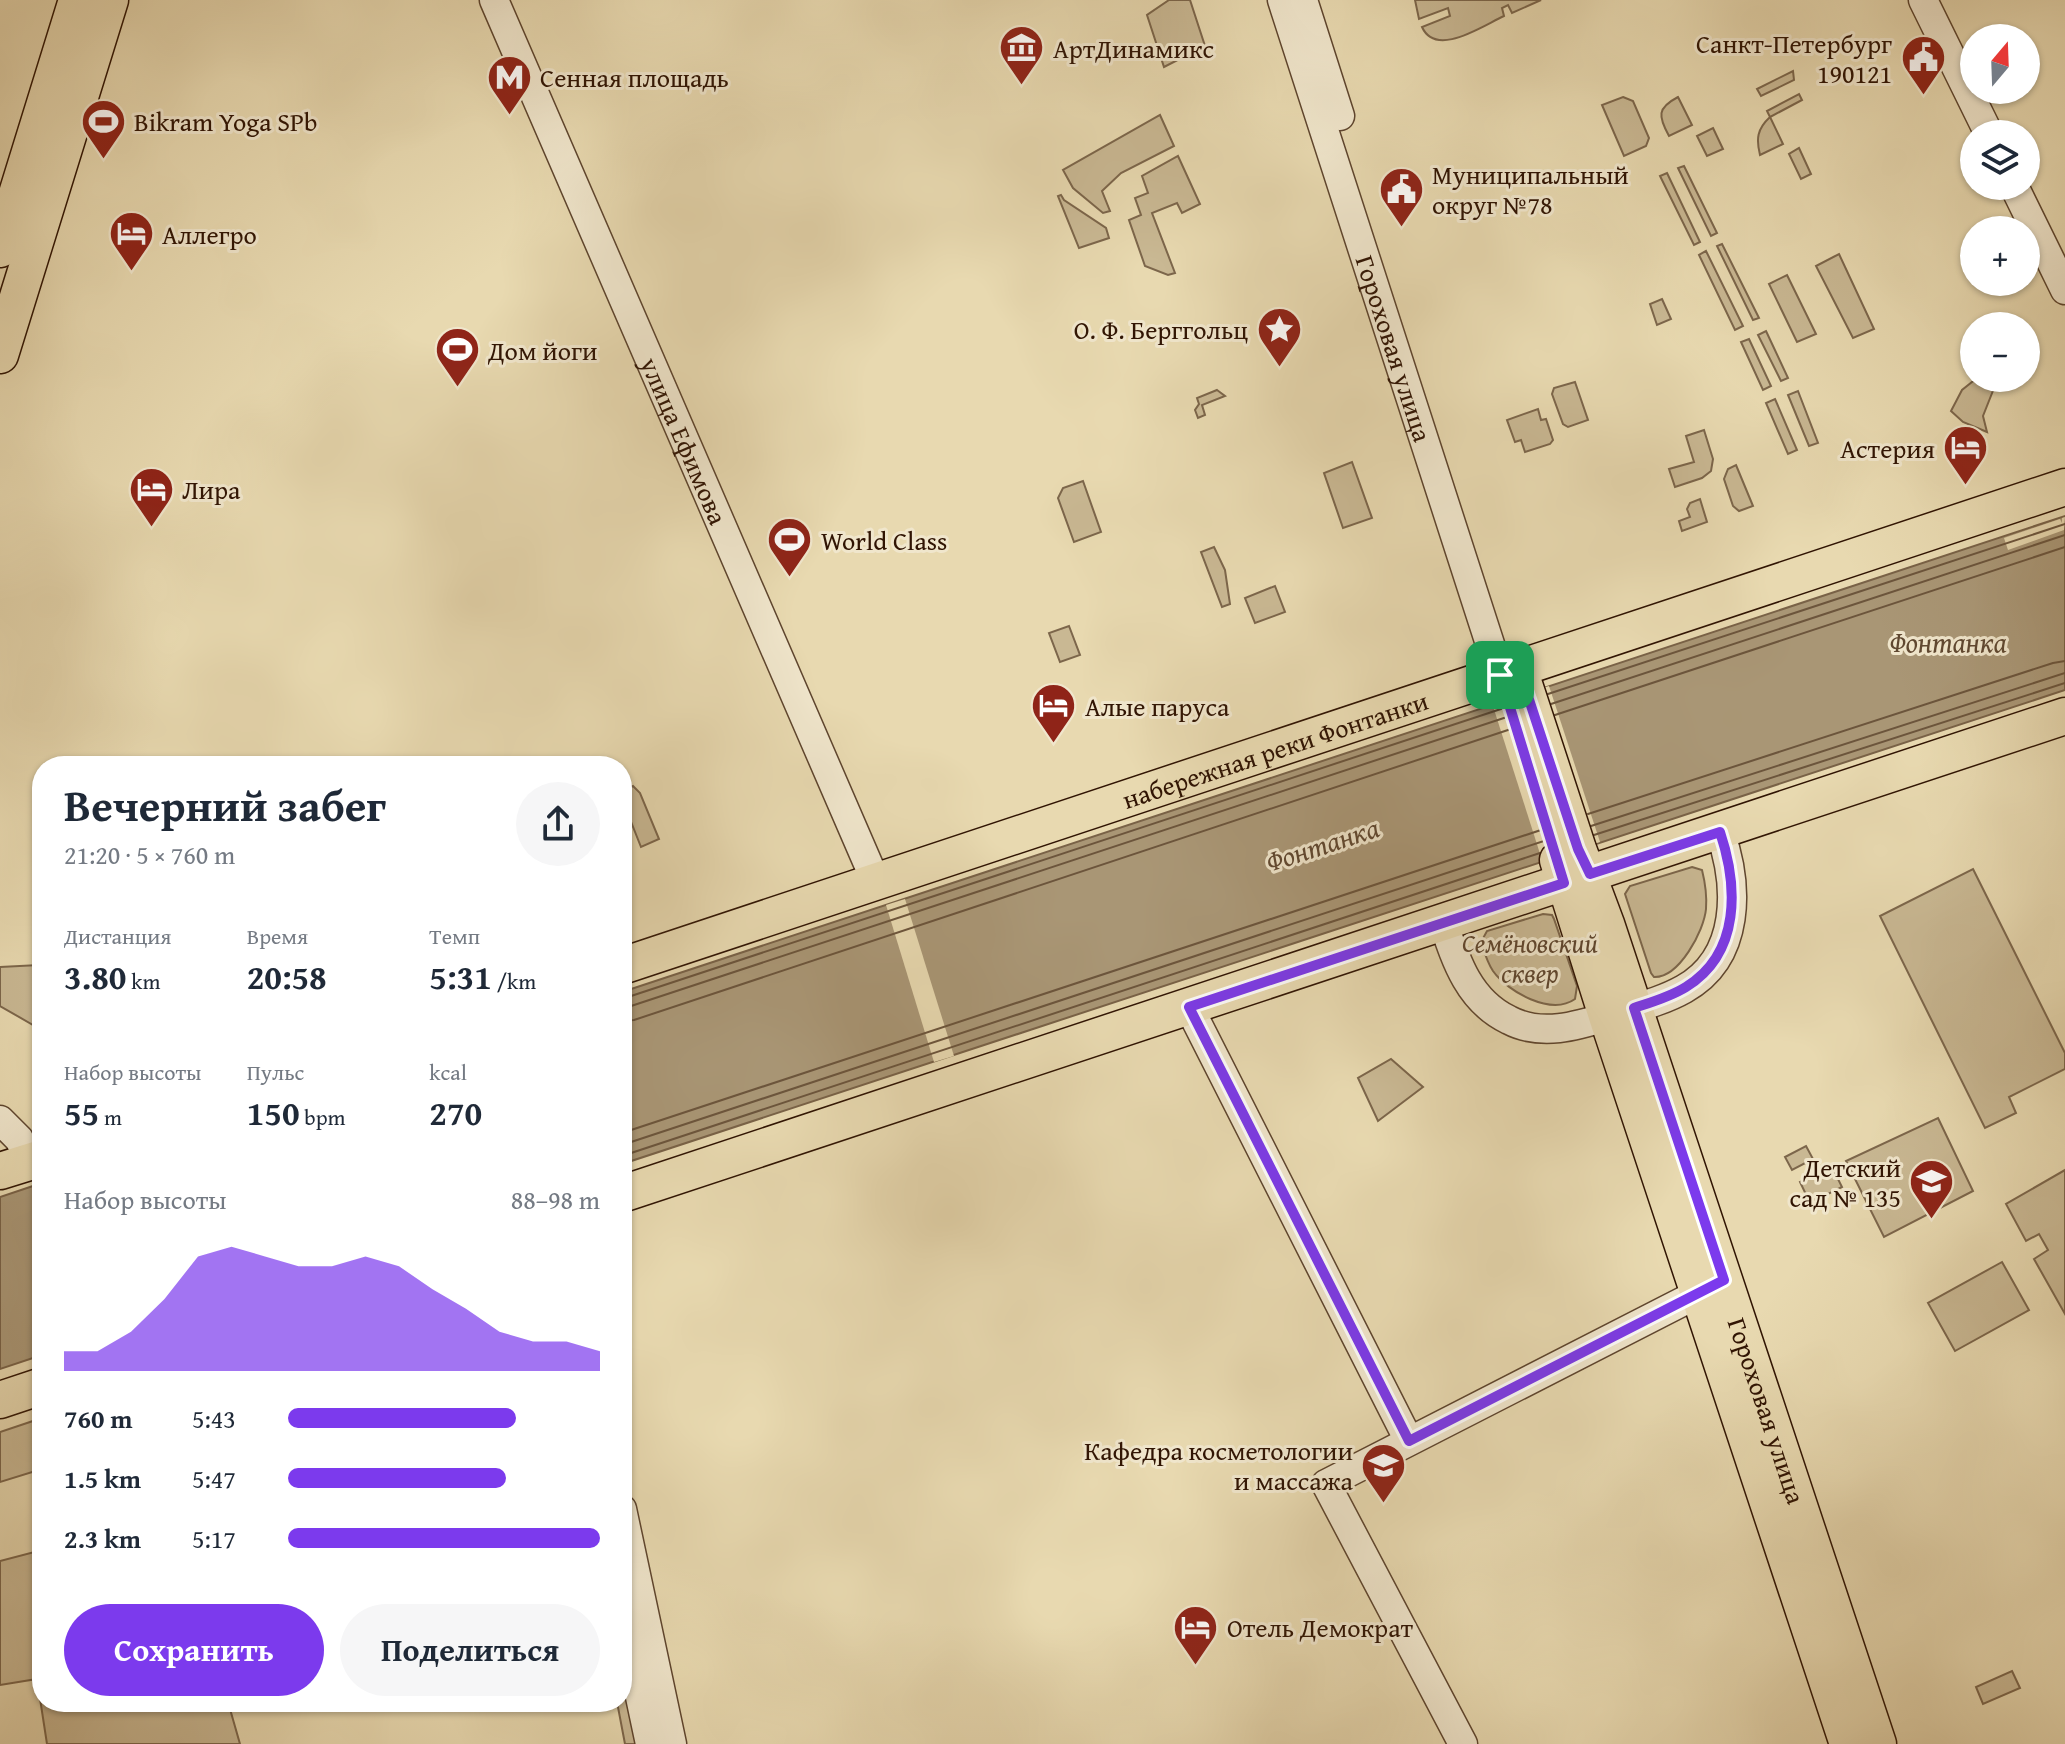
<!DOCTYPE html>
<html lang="ru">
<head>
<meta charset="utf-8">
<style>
  body { margin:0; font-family:"Gentium Book Plus",serif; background:#f6f6f7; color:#1f2937; height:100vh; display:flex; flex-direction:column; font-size:30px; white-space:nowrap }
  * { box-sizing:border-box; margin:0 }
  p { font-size:26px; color:#747a83 }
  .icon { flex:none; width:44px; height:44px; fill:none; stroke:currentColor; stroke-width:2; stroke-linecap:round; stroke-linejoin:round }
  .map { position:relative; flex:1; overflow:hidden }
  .drawer { position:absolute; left:32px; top:756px; width:600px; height:956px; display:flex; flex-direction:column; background:#fff; border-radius:32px; box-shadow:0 2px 6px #0004 }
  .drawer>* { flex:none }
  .needle { width:52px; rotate:19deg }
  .controls { position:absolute; left:1960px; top:24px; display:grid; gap:16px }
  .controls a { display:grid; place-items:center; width:80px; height:80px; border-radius:50%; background:#fff; box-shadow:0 2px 6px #0004; font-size:40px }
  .pin { position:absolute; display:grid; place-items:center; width:68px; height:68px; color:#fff; margin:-34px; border-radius:16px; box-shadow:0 4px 12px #0006 }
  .round { display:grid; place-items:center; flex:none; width:84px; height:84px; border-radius:42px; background:#f6f6f7 }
  .summary { display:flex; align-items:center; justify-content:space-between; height:136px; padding:0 32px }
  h1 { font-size:44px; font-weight:600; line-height:60px }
  .figures { display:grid; grid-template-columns:repeat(3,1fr); gap:12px; height:136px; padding:8px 32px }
  .figures div { display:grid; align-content:center }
  .figures b { font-size:34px; font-weight:600 }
  .figures small { font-size:22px; font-weight:400 }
  .figures p { font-size:22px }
  .chart { height:224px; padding:16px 32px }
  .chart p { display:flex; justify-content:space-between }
  .chart svg { width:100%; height:144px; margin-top:8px; fill:#7c3aed; opacity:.7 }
  .primary-button { display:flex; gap:16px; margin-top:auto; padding:16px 32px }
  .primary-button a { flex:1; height:92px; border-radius:48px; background:#7c3aed; color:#fff; font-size:32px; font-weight:600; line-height:92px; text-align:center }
  .primary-button a+a { background:#f6f6f7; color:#1f2937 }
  ul { padding:0 32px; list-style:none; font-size:26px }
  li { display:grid; grid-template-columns:128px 96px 1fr; align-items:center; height:60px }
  li i { height:20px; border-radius:10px; background:#7c3aed }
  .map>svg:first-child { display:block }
  .green { fill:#c9b893; stroke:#7c664b; stroke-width:2 }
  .water { fill:#a99675; stroke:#796247; stroke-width:2 }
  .pier { fill:#e8d9b0 }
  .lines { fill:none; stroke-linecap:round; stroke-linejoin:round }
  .shore { stroke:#6c553c; stroke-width:2 }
  .minor-casing { stroke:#5e452e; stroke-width:31 }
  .major-casing { stroke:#301403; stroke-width:39 }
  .minor { stroke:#f0e6cc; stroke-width:28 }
  .major { stroke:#e8d9b0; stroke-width:36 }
  .route-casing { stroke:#fff; stroke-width:16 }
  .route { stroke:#7c3aed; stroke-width:10 }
  .labels { text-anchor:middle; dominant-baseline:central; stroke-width:6; stroke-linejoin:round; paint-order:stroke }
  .poi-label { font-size:26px; fill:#301403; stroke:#f0e6cc; text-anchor:start }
  .street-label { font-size:26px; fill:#301403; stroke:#f0e6cc }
  .park-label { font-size:26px; font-style:italic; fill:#5e452e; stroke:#f0e6cc }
  .water-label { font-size:28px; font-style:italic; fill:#604831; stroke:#f0e6cc }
</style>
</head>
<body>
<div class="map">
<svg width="2065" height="1744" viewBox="0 0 2065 1744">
  <rect width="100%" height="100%" fill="#e8d9b0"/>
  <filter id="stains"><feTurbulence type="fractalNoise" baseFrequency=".0025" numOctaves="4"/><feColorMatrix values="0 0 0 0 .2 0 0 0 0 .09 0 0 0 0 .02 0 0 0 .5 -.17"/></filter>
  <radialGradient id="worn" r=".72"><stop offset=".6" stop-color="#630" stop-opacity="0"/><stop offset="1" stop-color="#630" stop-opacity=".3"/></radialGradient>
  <g class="green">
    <path d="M 1169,0 L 1190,0 L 1205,46 L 1164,67 L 1147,15 Z"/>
    <path d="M 1415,0 L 1541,0 L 1512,13 L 1508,5 L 1502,8 L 1504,16 C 1482,26 1436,58 1422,27 L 1450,16 L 1448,8 L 1419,19 Z"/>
    <path d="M 1793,71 L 1794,80 L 1761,96 L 1757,89 Z"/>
    <path d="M 1799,94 L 1802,100 L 1770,117 L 1783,144 L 1760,155 C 1756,139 1757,129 1770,117 L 1767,111 Z"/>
    <path d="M 1623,97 L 1633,101 L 1649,138 L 1646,146 L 1624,156 L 1602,105 Z"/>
    <path d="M 1678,97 L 1692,125 L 1669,136 C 1658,116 1657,108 1678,97 Z"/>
    <path d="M 1160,115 L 1174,146 L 1121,173 L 1102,191 L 1110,211 L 1103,213 L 1073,188 L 1063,170 Z"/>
    <path d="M 1713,128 L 1723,149 L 1707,156 L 1697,136 Z"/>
    <path d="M 1799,148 L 1811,174 L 1801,179 L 1789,154 Z"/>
    <path d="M 1178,156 L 1200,204 L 1182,213 L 1177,203 L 1152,213 L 1175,273 L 1168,275 L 1145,266 L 1129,220 L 1141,215 L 1135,198 L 1148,193 L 1142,176 Z"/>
    <path d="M 1684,166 L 1717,233 L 1711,236 L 1678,168 Z"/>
    <path d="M 1667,173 L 1700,242 L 1694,245 L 1660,176 Z"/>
    <path d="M 1061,195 L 1064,200 L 1106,228 L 1109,238 L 1079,248 L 1058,196 Z"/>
    <path d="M 1722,244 L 1759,318 L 1753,320 L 1717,246 Z"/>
    <path d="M 1706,251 L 1743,326 L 1735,330 L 1699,255 Z"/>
    <path d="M 1839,254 L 1874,329 L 1853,338 L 1816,266 Z"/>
    <path d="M 1787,275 L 1816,334 L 1797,342 L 1769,284 Z"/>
    <path d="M 1662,299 L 1671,319 L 1657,325 L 1650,304 Z"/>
    <path d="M 1766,331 L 1788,378 L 1781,381 L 1758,335 Z"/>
    <path d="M 1749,339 L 1771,386 L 1763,390 L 1741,342 Z"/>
    <path d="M 1977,378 L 1998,378 L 1983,416 L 1987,432 L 1963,422 L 1951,411 L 1962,390 Z"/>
    <path d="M 1575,382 L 1588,420 L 1568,427 L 1563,424 L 1552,394 L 1554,388 Z"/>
    <path d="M 1217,390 L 1225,396 L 1202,405 L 1205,415 L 1198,418 L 1195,410 L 1199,404 L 1197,398 Z"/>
    <path d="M 1798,391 L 1818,443 L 1809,446 L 1788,395 Z"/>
    <path d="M 1775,399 L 1797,450 L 1788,454 L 1766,403 Z"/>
    <path d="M 1538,409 L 1541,420 L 1546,419 L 1553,440 L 1550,444 L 1525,452 L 1521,440 L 1515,442 L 1507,420 Z"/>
    <path d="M 1704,430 L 1713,459 L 1711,471 L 1702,478 L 1675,487 L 1669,469 L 1694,462 L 1686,436 Z"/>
    <path d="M 1352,462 L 1372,518 L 1343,528 L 1324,473 Z"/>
    <path d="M 1736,465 L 1753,506 L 1739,511 L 1733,506 L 1724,479 L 1728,469 Z"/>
    <path d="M 1083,481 L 1101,532 L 1074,542 L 1058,498 L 1063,488 Z"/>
    <path d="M 1700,499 L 1707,522 L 1682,531 L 1679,521 L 1690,517 L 1687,509 L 1690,503 Z"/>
    <path d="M 1214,547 L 1225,570 L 1230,604 L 1222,607 L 1201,552 Z"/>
    <path d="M 1275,586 L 1285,612 L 1255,623 L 1245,598 Z"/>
    <path d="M 1069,626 L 1080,655 L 1060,662 L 1049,633 Z"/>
    <path d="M 633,786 L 640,793 L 659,839 L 641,847 L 622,799 L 623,791 Z"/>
    <path d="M 1692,867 L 1702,870 C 1705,882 1707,896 1706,909 C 1704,931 1679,978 1654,977 L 1651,973 L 1625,894 L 1630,886 Z"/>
    <path d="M 1973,869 L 2065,1053 L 2065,1069 L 2009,1097 L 2016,1113 L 1985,1128 L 1880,916 Z"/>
    <path d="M 1543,914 L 1552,915 L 1554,919 L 1577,986 L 1575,999 C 1551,1016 1508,992 1493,971 C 1487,962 1484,951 1481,942 L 1487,931 Z"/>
    <path d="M 39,965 L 42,975 L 42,1025 L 33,1025 L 0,1006 L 0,967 Z"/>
    <path d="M 1391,1059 L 1423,1087 L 1378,1121 L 1358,1078 Z"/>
    <path d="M 1938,1118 L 1973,1191 L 1884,1237 L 1846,1161 Z"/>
    <path d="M 1806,1146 L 1813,1159 L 1792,1170 L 1785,1157 Z"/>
    <path d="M 1832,1167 L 1842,1187 L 1810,1203 L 1800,1182 Z"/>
    <path d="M 2065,1170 L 2065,1314 L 2034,1259 L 2048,1250 L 2039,1234 L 2026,1241 L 2006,1204 Z"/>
    <path d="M 2002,1262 L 2029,1310 L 1955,1351 L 1928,1303 Z"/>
    <path d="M 42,1418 L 42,1469 L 0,1482 L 0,1432 Z"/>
    <path d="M 42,1550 L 42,1702 L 228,1702 L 240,1744 L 47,1744 L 37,1679 L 0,1685 L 0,1561 Z"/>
    <path d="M 622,1671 L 637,1744 L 625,1744 L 617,1702 L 622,1702 Z"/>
    <path d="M 2012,1671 L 2020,1688 L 1983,1704 L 1976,1687 Z"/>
  </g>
  <g class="water">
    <path d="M 2065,516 L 2065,690 L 622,1164 L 622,992 Z"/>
    <path d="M 42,1183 L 42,1355 L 0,1369 L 0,1197 Z"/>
  </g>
  <g class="pier">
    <path d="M 2065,517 L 2064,530 L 2008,550 L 2004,538 L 2060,519 L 2062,523 L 2062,518 Z"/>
    <path d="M 1549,686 L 1600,842 L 1542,860 L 1492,703 Z"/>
    <path d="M 905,899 L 954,1056 L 934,1062 L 886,905 Z"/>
  </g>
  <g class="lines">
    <g class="shore">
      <path d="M 1548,694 L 2065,524"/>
      <path d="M 1551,704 L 2065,535"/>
      <path d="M 1555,715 L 2065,547"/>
      <path d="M 1588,814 L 2053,663 L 2065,661"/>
      <path d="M 1591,826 L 2065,673"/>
      <path d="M 1594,835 L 2065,683"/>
      <path d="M 622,999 L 1510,706"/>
      <path d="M 622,1009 L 1513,715"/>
      <path d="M 622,1021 L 634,1020 L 1517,727"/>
      <path d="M 622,1133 L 1550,827"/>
      <path d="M 622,1145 L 1553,838"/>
      <path d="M 622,1156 L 1540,853"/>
    </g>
    <defs>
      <g id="minor">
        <path id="s1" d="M 494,0 L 876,882"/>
        <path id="s2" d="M 1282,0 L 1500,675"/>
        <path d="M 1303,0 L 1340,116"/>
        <path d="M 1923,0 L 1989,134"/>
        <path d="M 2014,186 L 2065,290"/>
        <path d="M 1443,922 C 1456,961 1469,1001 1509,1020 C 1541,1037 1577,1026 1609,1016 C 1634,1008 1661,1002 1684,989 C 1741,957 1739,886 1720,832"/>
        <path d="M 1189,1007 L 1409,1441"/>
        <path d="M 0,1120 L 19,1139 L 31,1162"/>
        <path d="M 622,1509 L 672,1744"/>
        <path d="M 622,1612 L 650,1744"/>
        <path d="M 1463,1744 L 1326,1484 L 1717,1284"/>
      </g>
      <g id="major">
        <path d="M 0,249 L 77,0"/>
        <path d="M 0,355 L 110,0"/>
        <path id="s3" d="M 1519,669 L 1578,849 L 1606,924 L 1878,1744"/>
        <path d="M 1558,860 L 1607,1016 L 1848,1744"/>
        <path id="s4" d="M 622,966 L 2065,487"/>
        <path d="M 0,1171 L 42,1158"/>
        <path d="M 622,1194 L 2065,716"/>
        <path d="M 0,1400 L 42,1386"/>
      </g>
    </defs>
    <use href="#minor" class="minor-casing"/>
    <use href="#major" class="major-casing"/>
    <use href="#minor" class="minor"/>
    <use href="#major" class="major"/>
  </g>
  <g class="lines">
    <defs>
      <path id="route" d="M 1519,669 L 1578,849 L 1590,874 L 1720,832 C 1738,886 1741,953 1686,987 C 1670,997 1652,1002 1634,1008 L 1724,1280 L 1409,1441 L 1189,1007 L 1564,883 L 1500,675 Z"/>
    </defs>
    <use href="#route" class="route-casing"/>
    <use href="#route" class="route"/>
  </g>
  <defs>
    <symbol id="museum-pin" viewBox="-11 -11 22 30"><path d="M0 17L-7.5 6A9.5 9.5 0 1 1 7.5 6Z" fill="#8f2418" stroke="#f0e6cc"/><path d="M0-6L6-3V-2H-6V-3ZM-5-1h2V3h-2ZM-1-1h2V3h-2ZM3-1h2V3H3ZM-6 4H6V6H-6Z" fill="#fff"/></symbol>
    <symbol id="civic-pin" viewBox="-11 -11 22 30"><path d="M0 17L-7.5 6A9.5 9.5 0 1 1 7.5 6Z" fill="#8f2418" stroke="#f0e6cc"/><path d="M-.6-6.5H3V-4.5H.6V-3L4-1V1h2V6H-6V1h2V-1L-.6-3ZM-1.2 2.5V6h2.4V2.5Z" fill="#fff"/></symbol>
    <symbol id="metro-pin" viewBox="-11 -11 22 30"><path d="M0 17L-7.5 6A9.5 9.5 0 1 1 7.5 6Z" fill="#8f2418" stroke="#f0e6cc"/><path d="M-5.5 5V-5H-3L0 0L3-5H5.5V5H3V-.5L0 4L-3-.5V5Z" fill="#fff"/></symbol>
    <symbol id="stadium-pin" viewBox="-11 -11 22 30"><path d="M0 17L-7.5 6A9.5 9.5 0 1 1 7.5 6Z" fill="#8f2418" stroke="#f0e6cc"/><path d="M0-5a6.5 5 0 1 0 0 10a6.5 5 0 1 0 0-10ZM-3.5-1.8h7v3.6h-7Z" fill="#fff"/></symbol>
    <symbol id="hotel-pin" viewBox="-11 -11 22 30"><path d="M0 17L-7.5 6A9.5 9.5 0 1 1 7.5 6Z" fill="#8f2418" stroke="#f0e6cc"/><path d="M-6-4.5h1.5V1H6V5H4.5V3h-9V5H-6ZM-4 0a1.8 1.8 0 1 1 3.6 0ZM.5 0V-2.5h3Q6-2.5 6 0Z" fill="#fff"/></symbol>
    <symbol id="sight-pin" viewBox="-11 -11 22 30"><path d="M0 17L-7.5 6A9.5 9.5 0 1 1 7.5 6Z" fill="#8f2418" stroke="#f0e6cc"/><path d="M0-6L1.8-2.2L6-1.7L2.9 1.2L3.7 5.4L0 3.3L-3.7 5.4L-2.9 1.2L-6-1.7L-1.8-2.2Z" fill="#fff"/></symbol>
    <symbol id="school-pin" viewBox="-11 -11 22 30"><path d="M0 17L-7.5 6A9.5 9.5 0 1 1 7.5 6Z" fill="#8f2418" stroke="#f0e6cc"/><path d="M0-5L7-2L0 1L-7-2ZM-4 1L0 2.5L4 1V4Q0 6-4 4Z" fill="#fff"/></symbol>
    <symbol id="university-pin" viewBox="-11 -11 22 30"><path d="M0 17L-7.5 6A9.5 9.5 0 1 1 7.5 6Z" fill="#8f2418" stroke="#f0e6cc"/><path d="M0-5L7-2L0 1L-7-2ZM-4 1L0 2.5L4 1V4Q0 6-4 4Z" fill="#fff"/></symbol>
  </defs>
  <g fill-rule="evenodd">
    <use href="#museum-pin" x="996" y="22" width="51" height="69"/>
    <use href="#civic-pin" x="1898" y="32" width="51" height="69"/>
    <use href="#metro-pin" x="484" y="52" width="51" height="69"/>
    <use href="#stadium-pin" x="78" y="96" width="51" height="69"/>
    <use href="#civic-pin" x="1376" y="164" width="51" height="69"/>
    <use href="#hotel-pin" x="106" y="208" width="51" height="69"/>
    <use href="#sight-pin" x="1254" y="304" width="51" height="69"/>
    <use href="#stadium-pin" x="432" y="324" width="51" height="69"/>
    <use href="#hotel-pin" x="1940" y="422" width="51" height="69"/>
    <use href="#hotel-pin" x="126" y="464" width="51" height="69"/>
    <use href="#stadium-pin" x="764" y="514" width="51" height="69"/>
    <use href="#hotel-pin" x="1028" y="680" width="51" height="69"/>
    <use href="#school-pin" x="1906" y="1156" width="51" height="69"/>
    <use href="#university-pin" x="1358" y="1440" width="51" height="69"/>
    <use href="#hotel-pin" x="1170" y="1602" width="51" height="69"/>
  </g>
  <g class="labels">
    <g class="poi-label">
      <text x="1892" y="43" text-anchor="end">Санкт-Петербург<tspan x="1892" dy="30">190121</tspan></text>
      <text x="1053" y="48">АртДинамикс</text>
      <text x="540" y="77">Сенная площадь</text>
      <text x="134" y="121">Bikram Yoga SPb</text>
      <text x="1432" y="174">Муниципальный<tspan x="1432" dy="30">округ №78</tspan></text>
      <text x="162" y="234">Аллегро</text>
      <text x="1248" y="329" text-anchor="end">О. Ф. Берггольц</text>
      <text x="488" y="350">Дом йоги</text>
      <text x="1935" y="448" text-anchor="end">Астерия</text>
      <text x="182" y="489">Лира</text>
      <text x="821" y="540">World Class</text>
      <text x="1085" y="706">Алые паруса</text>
      <text x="1901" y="1167" text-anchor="end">Детский<tspan x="1901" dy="30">сад № 135</tspan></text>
      <text x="1353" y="1450" text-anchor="end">Кафедра косметологии<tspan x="1353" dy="30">и массажа</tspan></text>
      <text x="1227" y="1627">Отель Демократ</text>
    </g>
    <g class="street-label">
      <text stroke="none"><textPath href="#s2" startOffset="366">Гороховая улица</textPath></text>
      <text stroke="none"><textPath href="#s1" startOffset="480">улица Ефимова</textPath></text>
      <text stroke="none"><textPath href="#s4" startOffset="688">набережная реки Фонтанки</textPath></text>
      <text stroke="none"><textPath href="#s3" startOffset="782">Гороховая улица</textPath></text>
    </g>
    <g class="park-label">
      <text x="1530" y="942">Семёновский<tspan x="1530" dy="30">сквер</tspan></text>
    </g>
    <g class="water-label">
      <text x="1948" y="641">Фонтанка</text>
      <text transform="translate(1322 844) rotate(-18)">Фонтанка</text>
    </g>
  </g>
  <rect width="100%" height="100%" filter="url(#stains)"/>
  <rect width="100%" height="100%" fill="url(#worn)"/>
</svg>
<div class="controls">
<a><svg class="needle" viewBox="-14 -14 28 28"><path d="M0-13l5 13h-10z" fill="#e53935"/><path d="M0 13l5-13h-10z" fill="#747a83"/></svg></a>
<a><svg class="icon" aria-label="layers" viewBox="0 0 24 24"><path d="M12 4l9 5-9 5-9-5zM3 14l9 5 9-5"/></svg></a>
<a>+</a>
<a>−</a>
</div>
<div class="pin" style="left:1500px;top:675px;background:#1e9e55"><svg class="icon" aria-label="arrive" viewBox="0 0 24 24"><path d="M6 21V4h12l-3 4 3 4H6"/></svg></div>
<section class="drawer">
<div class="summary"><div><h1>Вечерний забег</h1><p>21:20 · 5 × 760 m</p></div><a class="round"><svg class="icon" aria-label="share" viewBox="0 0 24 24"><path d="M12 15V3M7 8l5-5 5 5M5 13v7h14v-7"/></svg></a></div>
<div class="figures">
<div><p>Дистанция</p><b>3.80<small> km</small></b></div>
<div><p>Время</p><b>20:58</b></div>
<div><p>Темп</p><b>5:31<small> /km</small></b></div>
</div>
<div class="figures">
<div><p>Набор высоты</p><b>55<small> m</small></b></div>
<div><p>Пульс</p><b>150<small> bpm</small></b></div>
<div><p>kcal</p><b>270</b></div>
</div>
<div class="chart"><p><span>Набор высоты</span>88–98 m</p>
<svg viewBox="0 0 160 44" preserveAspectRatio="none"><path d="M0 44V38L10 38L20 32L30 22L40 9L50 6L60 9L70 12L80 12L90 9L100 12L110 19L120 25L130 32L140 35L150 35L160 38V44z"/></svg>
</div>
<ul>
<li><b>760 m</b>5:43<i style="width:73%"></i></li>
<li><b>1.5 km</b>5:47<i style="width:70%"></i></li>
<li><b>2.3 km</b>5:17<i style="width:100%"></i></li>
</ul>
<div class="primary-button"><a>Сохранить</a><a>Поделиться</a></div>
</section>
</div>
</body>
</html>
